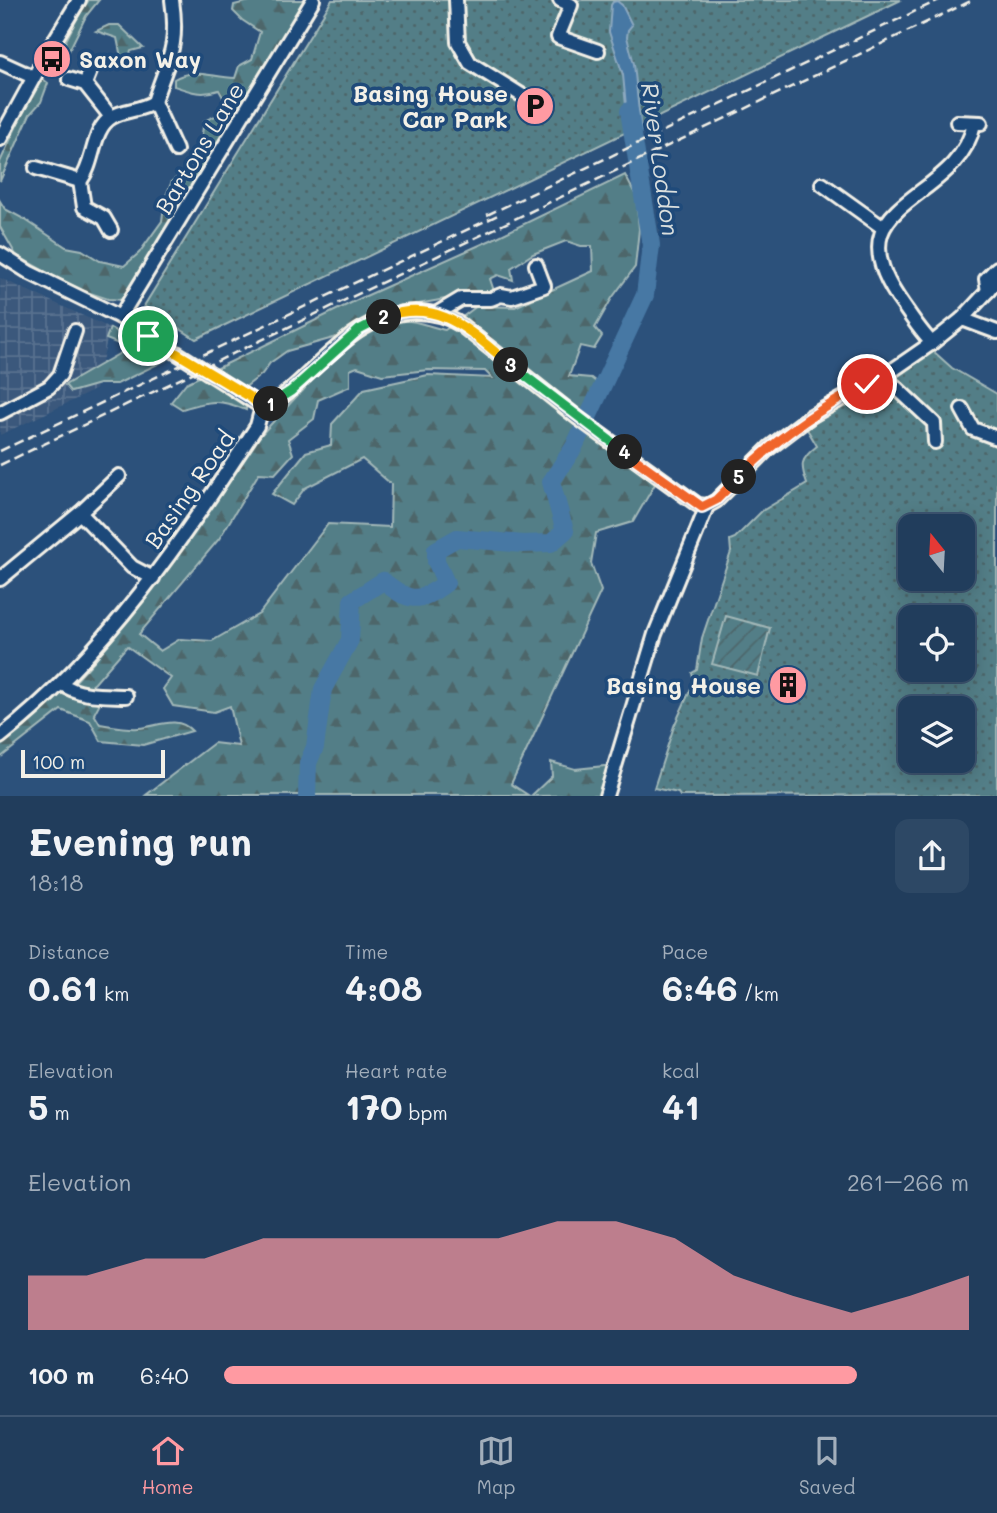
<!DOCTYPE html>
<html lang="en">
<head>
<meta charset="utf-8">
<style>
  body { margin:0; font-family:Mali,sans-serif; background:#2d4865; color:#f1f3f6; height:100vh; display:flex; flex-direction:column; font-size:26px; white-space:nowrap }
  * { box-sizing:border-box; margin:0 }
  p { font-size:23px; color:#a2aebb }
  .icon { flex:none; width:38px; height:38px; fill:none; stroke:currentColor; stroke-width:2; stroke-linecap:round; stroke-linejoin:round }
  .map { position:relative; height:796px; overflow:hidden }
  .drawer { display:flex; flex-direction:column; background:#213d5c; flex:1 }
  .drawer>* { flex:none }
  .needle { width:46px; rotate:342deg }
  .fabs { position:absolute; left:898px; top:514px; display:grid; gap:14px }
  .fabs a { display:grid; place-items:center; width:77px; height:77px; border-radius:14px; background:#213d5c; box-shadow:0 4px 18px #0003,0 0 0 2px #3e5672; font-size:35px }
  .scale { position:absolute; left:21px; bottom:18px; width:144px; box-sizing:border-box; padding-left:7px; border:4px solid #f4f1e8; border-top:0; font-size:19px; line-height:24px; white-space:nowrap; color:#f4f1e8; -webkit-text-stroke:5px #1f4a7a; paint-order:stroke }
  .pin { position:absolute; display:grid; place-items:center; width:60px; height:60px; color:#fff; margin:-30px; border:4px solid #fff; border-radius:50%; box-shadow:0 2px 7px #0007 }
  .km { position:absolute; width:35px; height:35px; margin:-18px; border-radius:50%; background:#222; color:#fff; font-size:19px; line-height:35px; text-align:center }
  .round { display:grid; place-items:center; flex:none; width:74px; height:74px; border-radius:14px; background:#2d4865 }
  .overview { display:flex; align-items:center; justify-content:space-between; height:119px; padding:0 28px }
  h1 { font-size:38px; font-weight:700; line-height:52px }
  .metrics { display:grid; grid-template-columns:repeat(3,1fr); gap:10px; height:119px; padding:7px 28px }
  .metrics div { display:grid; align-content:center }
  .metrics b { font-size:35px; font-weight:700 }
  .metrics small { font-size:19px; font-weight:400 }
  .metrics p { font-size:19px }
  .chart { height:196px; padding:14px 28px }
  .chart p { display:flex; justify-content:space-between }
  .chart svg { width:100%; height:126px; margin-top:7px; fill:#ff9aa2; opacity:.7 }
  ul { padding:0 28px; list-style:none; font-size:23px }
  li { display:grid; grid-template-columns:112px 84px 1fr; align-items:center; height:52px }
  li i { height:18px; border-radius:9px; background:#ff9aa2 }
  .menu { display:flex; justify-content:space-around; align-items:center; height:98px; border-top:2px solid #3e5672; background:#213d5c; font-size:19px; color:#a2aebb }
  .menu a { display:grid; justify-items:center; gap:4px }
  .menu .on { color:#ff9aa2 }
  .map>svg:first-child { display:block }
  .industrial { fill:url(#industrial-grid) }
  .forest { fill:url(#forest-firs); stroke:#a3b8b8; stroke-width:2; fill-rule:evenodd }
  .park { fill:url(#park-dots); stroke:#a3b8b8; stroke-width:2; fill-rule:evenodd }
  .garden { fill:url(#garden-furrows); stroke:#a3b8b8; stroke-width:2 }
  .water { fill:#4778a4; stroke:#8ca8bf; stroke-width:2 }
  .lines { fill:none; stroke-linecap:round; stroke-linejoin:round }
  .river { stroke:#4778a4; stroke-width:18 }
  .minor-casing { stroke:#f4f1e8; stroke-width:18 }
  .minor { stroke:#1f4a7a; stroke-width:12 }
  .rail { stroke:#f4f1e8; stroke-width:2.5; stroke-dasharray:10 5; stroke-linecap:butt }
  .split-1-casing { stroke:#fff; stroke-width:14 }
  .split-2-casing { stroke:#fff; stroke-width:14 }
  .split-3-casing { stroke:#fff; stroke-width:14 }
  .split-4-casing { stroke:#fff; stroke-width:14 }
  .split-5-casing { stroke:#fff; stroke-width:14 }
  .split-6-casing { stroke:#fff; stroke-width:14 }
  .split-1 { stroke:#f5b400; stroke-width:9 }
  .split-2 { stroke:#22a559; stroke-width:9 }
  .split-3 { stroke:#f5b400; stroke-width:9 }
  .split-4 { stroke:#22a559; stroke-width:9 }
  .split-5 { stroke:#f0652b; stroke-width:9 }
  .split-6 { stroke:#f0652b; stroke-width:9 }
  .labels { text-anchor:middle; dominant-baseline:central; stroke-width:7; stroke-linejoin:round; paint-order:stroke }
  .poi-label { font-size:23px; font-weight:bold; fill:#f4f1e8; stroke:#1f4a7a; text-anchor:end }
  .street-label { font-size:23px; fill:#f4f1e8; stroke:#1f4a7a }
  .water-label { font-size:24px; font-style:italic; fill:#dadfde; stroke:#1f4a7a }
</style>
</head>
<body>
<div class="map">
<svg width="997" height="796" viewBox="0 0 997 796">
  <defs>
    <pattern id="industrial-grid" width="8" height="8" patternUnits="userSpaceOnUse" patternTransform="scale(1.75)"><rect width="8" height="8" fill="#3b597c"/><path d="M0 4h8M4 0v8" fill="none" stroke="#58718f"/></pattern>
    <pattern id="forest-firs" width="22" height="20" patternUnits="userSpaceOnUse" patternTransform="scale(1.75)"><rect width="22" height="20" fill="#527e87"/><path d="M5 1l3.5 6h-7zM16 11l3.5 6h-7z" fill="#4e666a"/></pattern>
    <pattern id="park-dots" width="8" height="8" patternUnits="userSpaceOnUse" patternTransform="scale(1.75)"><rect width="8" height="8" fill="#527e87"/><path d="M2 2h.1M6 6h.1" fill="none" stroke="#4e666a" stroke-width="1.8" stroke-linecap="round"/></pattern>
    <pattern id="garden-furrows" width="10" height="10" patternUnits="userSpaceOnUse" patternTransform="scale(1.75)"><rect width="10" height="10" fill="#527e87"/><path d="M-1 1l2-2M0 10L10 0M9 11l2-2" fill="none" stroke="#4e666a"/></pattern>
  </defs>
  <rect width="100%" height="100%" fill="#2c517b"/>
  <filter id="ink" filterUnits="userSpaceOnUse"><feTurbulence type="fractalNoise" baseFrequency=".0143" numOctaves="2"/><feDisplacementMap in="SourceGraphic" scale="14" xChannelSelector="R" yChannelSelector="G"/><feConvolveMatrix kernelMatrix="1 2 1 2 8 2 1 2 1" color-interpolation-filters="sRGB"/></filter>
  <g filter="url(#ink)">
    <path class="industrial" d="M 0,278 L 110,328 L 95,390 L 0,435 Z"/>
    <g class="forest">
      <path d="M 89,0 L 99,0 L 86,16 L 56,77 L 50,77 L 49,72 C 64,49 72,23 89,0 Z"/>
      <path d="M 254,0 L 307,0 L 125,300 L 108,299 L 75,288 L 16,255 L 0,227 L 0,201 L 5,209 L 24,219 L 66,247 L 82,250 L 100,261 L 124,266 L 139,253 L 162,221 L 165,198 L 172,181 L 197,165 L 204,121 L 222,113 L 228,106 L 219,90 C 202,96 191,92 174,86 L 174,79 C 194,67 213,78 235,78 L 239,66 L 252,59 L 260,32 L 242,20 L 233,11 L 234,5 Z"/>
      <path d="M 109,25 L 119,25 L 143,48 L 131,51 L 127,60 L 122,62 L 117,38 L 96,31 Z"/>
      <path d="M 38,80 L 44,80 L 48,83 L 41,102 L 30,114 L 0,181 L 0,162 Z"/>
      <path d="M 625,175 L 636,196 L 639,229 L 635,267 L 612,298 L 595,328 L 602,336 L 594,349 L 580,346 L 569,376 L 591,378 L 600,385 L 586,417 L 560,410 L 655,484 L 633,522 L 596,533 L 591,563 L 601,591 L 511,784 L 528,795 L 146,795 L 214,743 L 239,746 L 230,706 L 214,712 L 173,706 L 163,689 L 171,678 L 127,646 L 95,683 L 81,694 L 102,699 L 94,714 L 100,724 C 113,726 127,729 139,728 C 159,726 177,715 192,731 L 143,745 L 101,741 L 90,721 L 61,710 L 0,758 L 0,744 L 74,683 L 94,661 L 171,562 L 259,437 L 297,396 C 306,391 309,380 317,372 C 337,352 373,319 403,320 C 417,321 432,327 445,330 L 477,306 L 515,307 L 593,271 L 592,246 L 581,246 L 566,241 L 533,254 L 511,268 L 513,280 L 498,275 L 490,279 L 493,288 L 491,293 L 466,295 L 408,306 L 337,337 L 287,351 L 270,363 L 262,374 L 244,388 L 216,369 L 359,299 L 491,240 ZM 357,367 L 382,375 L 428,370 L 485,371 L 492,378 L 428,375 L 364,389 L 332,424 L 331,445 L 306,452 L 272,494 L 292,505 L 305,488 L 362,459 L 391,484 L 390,527 L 328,524 L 259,614 L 212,641 L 180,639 L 160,651 L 139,634 L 219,539 L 259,473 L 275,474 L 293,454 L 288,439 L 314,419 L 318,400 L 350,386 L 350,370 Z"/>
      <path d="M 110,328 L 168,359 L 117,384 L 99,384 L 71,392 L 65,385 L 129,348 L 106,339 Z"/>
      <path d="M 201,376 L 246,407 L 246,410 C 219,398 209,401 182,409 L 171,402 L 186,383 Z"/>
      <path d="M 551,762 L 575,769 L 615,765 L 605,795 L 531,796 L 552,776 Z"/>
    </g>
    <g class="park">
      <path d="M 332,0 L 901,0 L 196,339 L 144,306 Z"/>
      <path d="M 932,350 L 952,368 L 997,394 L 997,795 L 680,796 L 678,793 L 654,788 L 674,726 L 694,682 L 692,673 L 697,670 L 702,638 L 731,552 L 730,540 L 735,538 L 762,511 L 807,484 C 800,465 800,459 817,446 L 807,429 L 843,404 L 846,407 L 887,384 ZM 910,527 L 962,527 L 962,579 L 910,579 ZM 910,618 L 962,618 L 962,670 L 910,670 ZM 910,709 L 962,709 L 962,761 L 910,761 Z"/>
    </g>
    <path class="garden" d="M 726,616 L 770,628 L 758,676 L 712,664 Z"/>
    <path class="water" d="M 613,2 L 617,1 L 622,5 L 632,25 L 628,30 L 627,37 L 634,64 L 641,131 L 629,137 L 623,75 L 609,32 L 611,5 Z"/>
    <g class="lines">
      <path class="river" d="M 307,796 L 308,763 L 315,747 L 323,689 L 350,640 L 352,601 L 383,581 C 409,602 418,604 446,583 L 436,561 L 436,550 L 457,538 L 523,544 L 551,543 L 565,531 L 551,482 L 574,447 L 645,295 L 651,245 L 629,111"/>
      <defs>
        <g id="minor">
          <path d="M 456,0 L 458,42 L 470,63 L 531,101"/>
          <path d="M 560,0 L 571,5 L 558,37 L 598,51"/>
          <path d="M 0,62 L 33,77"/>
          <path d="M 69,79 L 85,84 L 111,117"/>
          <path d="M 85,84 L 91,69"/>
          <path d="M 154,102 L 176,150"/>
          <path d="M 957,122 L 981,123"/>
          <path d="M 0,139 L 51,46 L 79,0"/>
          <path d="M 36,168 L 80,181 C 95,164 91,129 112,117 C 125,109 141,111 154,102 C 168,59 179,48 172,0"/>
          <path d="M 80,181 L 84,207 L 104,218 L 111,230"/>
          <path d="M 822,184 L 882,227"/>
          <path d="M 0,254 L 30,273 L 120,317 L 262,407"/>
          <path d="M 988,291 L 986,279 L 997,268"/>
          <path d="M 436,314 L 461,299 L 491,299 L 501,295 L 512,297 L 544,286 L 536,265"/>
          <path d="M 120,317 L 313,0"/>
          <path d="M 962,319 L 997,332"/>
          <path d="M 932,343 C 921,332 912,318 903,305 C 826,198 957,206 974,124"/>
          <path d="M 884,376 L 934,423 L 935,442"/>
          <path d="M 262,407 L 277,401 C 319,369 356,313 415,312 C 432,312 446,315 461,325 L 578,418 L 698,505 L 707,506"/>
          <path d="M 962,409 L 973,429 L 997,438"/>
          <path d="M 0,413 L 49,387 L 60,375 L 75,331"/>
          <path d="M 707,506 L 716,501 L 769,448 L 811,416 L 890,372 L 932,343 L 962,319 L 997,281"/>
          <path d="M 80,513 L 119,476"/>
          <path d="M 0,579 L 80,513 L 132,567 L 153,578"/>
          <path d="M 62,684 C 80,697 105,695 126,696"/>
          <path d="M 0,737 C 107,653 183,539 257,426 L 262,407"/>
          <path d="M 606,796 L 655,634 L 707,506"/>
        </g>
      </defs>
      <use href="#minor" class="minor-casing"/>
      <use href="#minor" class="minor"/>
      <g class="rail">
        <path d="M 487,215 L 939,0"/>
        <path d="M 0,451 L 498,215"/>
        <path d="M 0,465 L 973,0"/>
      </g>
    </g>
  </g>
  <g class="lines" filter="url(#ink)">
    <defs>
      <path id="split-1" d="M 148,336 L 250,397 L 262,407 L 271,404"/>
      <path id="split-2" d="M 271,404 L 291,391 L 359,330 L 384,317"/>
      <path id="split-3" d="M 384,317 C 441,297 471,333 511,365"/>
      <path id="split-4" d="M 511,365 L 625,452"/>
      <path id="split-5" d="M 625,452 L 702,507 L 716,500 L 739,477"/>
      <path id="split-6" d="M 739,477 C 776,438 820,408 867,384"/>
    </defs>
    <use href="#split-1" class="split-1-casing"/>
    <use href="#split-2" class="split-2-casing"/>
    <use href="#split-3" class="split-3-casing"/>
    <use href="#split-4" class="split-4-casing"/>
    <use href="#split-5" class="split-5-casing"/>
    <use href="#split-6" class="split-6-casing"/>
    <use href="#split-1" class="split-1"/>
    <use href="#split-2" class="split-2"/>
    <use href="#split-3" class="split-3"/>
    <use href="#split-4" class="split-4"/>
    <use href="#split-5" class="split-5"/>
    <use href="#split-6" class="split-6"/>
  </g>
  <defs>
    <symbol id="bus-disc" viewBox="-11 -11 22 22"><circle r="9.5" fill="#ff9aa2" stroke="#1f4a7a"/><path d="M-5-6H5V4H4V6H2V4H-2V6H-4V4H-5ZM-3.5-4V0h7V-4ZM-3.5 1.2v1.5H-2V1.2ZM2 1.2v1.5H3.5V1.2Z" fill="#111"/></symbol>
    <symbol id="parking-disc" viewBox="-11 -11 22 22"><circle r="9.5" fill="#ff9aa2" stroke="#1f4a7a"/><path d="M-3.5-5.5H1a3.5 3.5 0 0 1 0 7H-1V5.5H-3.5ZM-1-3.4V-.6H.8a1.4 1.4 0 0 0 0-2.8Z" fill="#111"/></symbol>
    <symbol id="building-disc" viewBox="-11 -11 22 22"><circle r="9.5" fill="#ff9aa2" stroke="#1f4a7a"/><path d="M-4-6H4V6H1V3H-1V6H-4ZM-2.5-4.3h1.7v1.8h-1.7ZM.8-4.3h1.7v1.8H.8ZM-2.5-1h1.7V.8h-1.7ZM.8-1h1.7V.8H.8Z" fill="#111"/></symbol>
  </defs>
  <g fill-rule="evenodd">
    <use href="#bus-disc" x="30" y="37" width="44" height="44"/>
    <use href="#parking-disc" x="513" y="84" width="44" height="44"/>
    <use href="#building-disc" x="766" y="663" width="44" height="44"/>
  </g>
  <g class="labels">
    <g class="poi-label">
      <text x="79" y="59" text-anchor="start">Saxon Way</text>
      <text x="508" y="93">Basing House<tspan x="508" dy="26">Car Park</tspan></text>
      <text x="761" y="685">Basing House</text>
    </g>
    <g class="street-label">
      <text transform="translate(199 148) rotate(-59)">Bartons Lane</text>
      <text transform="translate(189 489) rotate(-55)">Basing Road</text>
    </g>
    <g class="water-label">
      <text transform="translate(661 159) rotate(82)">River Loddon</text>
    </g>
  </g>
</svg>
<div class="fabs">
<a><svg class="needle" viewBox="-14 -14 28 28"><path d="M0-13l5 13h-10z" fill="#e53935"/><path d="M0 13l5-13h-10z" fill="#a2aebb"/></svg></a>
<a><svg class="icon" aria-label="locate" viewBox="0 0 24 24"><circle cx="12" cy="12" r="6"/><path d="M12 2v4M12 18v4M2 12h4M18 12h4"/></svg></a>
<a><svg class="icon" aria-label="layers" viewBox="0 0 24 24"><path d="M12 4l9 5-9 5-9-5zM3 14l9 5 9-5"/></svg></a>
</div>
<div class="scale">100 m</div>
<div class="pin" style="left:148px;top:336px;background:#1e9e55"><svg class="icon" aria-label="arrive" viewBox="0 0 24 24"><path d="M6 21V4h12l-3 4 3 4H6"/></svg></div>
<div class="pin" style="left:867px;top:384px;background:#d93025"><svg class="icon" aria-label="check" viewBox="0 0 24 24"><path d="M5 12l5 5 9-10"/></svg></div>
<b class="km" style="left:271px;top:404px">1</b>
<b class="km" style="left:384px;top:317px">2</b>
<b class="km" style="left:511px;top:365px">3</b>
<b class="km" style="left:625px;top:452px">4</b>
<b class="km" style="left:739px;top:477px">5</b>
</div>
<section class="drawer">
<div class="overview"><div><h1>Evening run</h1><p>18:18</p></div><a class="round"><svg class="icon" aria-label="share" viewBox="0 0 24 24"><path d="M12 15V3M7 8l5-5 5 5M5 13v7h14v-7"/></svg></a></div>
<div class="metrics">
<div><p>Distance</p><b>0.61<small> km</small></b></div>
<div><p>Time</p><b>4:08</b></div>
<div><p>Pace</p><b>6:46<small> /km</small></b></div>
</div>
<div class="metrics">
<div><p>Elevation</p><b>5<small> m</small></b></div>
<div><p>Heart rate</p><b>170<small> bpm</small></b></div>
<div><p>kcal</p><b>41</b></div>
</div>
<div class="chart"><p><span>Elevation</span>261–266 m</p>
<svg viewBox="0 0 160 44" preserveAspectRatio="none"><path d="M0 44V25L10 25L20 19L30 19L40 12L50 12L60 12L70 12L80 12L90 6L100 6L110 12L120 25L130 32L140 38L150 32L160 25V44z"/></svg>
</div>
<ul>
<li><b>100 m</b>6:40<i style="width:85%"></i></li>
</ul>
</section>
<nav class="menu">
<a class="on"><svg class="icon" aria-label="home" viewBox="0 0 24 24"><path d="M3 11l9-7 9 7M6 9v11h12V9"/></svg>Home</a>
<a><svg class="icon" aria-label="map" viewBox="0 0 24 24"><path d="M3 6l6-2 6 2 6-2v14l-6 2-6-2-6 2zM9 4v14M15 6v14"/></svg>Map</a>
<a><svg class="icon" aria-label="saved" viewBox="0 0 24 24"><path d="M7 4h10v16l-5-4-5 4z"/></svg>Saved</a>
</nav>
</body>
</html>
